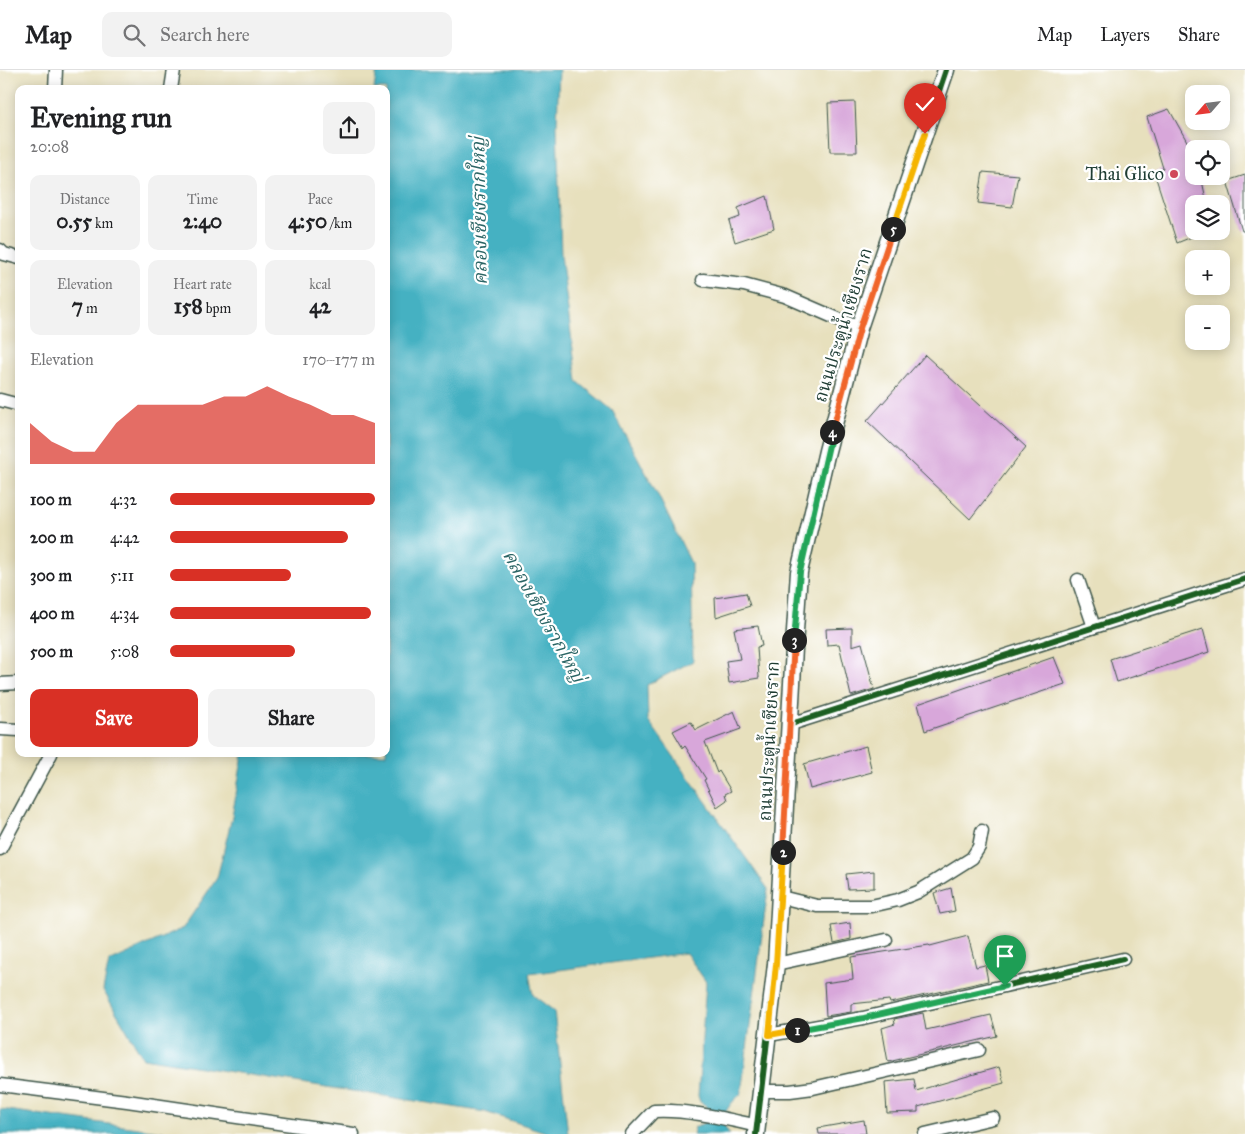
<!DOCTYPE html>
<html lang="en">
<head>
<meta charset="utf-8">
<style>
  body { margin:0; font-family:"IM FELL Great Primer","Noto Serif Thai",serif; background:#f2f2f2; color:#202124; height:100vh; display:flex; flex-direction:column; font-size:19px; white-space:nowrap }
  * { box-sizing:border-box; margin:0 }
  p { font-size:16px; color:#757577 }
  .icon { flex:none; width:28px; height:28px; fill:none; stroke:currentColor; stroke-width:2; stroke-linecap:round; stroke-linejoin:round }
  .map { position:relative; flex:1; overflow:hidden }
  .side { position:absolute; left:15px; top:15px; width:375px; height:672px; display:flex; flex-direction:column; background:#fff; border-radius:10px; box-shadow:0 2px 12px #0003 }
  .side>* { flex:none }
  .needle { width:32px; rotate:242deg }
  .tools { position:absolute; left:1185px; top:15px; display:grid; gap:10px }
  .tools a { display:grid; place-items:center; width:45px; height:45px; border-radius:10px; background:#fff; box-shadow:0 2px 12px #0003; font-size:25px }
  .pin { position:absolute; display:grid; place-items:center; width:42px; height:42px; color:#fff; margin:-51px -21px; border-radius:50% 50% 50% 0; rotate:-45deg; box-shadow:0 0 5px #0007 }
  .pin .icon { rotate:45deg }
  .km { position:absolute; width:25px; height:25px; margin:-12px; border-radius:50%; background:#222; color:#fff; font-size:14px; line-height:25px; text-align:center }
  .round { display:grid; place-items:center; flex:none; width:52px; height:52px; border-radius:10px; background:#f2f2f2 }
  .head { display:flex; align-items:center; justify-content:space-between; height:85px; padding:0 15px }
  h1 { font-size:28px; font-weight:800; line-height:38px }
  .stats { display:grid; grid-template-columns:repeat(3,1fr); gap:8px; height:85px; padding:5px 15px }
  .stats div { display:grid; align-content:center; border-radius:10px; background:#f2f2f2; text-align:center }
  .stats b { font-size:21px; font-weight:800 }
  .stats small { font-size:14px; font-weight:400 }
  .stats p { font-size:14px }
  .chart { height:140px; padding:10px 15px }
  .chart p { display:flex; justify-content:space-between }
  .chart svg { width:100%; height:90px; margin-top:5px; fill:#d93025; opacity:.7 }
  .primary-button { display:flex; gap:10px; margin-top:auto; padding:10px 15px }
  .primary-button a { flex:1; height:58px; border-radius:10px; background:#d93025; color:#fff; font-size:20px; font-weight:800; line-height:58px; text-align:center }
  .primary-button a+a { background:#f2f2f2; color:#202124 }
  ul { padding:0 15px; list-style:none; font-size:16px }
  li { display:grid; grid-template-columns:80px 60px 1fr; align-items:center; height:38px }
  li i { height:12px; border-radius:6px; background:#d93025 }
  header { display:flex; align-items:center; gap:30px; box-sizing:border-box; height:70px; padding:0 25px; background:#fff; border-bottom:1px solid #e0e0e0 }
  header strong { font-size:24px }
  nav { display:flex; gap:28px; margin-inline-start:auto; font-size:18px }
  .search { width:350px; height:45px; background:#f2f2f2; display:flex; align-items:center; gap:12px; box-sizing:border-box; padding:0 18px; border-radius:10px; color:#757577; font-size:19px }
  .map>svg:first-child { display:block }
  .water { fill:#45b1c2; stroke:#32777b }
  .building { fill:#d8a7da }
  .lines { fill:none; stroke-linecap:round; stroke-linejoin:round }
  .minor-casing { stroke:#3d5549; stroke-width:15 }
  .tertiary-casing { stroke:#3d5549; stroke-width:19 }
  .minor { stroke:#fff; stroke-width:12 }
  .tertiary { stroke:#fff; stroke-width:16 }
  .cycleway-casing { stroke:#fff; stroke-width:9 }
  .cycleway { stroke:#1b5e20; stroke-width:6 }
  .split-1-casing { stroke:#fff; stroke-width:10 }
  .split-2-casing { stroke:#fff; stroke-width:10 }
  .split-3-casing { stroke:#fff; stroke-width:10 }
  .split-4-casing { stroke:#fff; stroke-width:10 }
  .split-5-casing { stroke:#fff; stroke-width:10 }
  .split-6-casing { stroke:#fff; stroke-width:10 }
  .split-1 { stroke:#22a559; stroke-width:6 }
  .split-2 { stroke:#f5b400; stroke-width:6 }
  .split-3 { stroke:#f0652b; stroke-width:6 }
  .split-4 { stroke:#22a559; stroke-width:6 }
  .split-5 { stroke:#f0652b; stroke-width:6 }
  .split-6 { stroke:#f5b400; stroke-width:6 }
  .poi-dot { fill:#d1495b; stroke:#fff; stroke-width:2 }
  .labels { text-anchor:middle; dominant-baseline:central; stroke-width:4.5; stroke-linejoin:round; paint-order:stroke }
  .poi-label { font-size:18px; fill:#1f3d34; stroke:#fff; text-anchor:end }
  .street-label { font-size:18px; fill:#1f3d34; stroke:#fff }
  .water-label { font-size:19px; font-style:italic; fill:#2c6666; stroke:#fff }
</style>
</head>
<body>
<header>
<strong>Map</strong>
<div class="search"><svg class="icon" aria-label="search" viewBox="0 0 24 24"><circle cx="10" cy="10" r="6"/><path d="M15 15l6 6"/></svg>Search here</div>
<nav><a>Map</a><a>Layers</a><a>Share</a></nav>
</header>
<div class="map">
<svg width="1245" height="1064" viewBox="0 0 1245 1064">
  <rect width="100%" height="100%" fill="#fff"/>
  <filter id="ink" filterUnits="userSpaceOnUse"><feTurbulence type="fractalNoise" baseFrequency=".02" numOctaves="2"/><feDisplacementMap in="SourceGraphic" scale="10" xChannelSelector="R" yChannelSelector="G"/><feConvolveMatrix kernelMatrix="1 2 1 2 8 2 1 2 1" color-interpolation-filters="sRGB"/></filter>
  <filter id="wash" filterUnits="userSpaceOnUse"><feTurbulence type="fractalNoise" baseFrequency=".0096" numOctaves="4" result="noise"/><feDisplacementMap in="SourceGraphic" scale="20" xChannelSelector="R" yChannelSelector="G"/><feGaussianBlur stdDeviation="1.12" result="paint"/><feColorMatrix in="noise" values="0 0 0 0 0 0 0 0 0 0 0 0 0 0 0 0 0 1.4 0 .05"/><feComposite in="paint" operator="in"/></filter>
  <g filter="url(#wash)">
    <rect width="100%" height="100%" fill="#e7e0bd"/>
    <g class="water">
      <path d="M 377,0 L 559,0 L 557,55 L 561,185 L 577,311 L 612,340 L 658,425 L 691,493 L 693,591 L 647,615 L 648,650 L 768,819 L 741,1024 C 729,1034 716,1050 730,1064 L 693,1064 L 695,1057 L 706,1052 L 707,1036 L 700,1032 L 698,1026 L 706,912 L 686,883 L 529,904 L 533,925 L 554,941 L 568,1064 L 551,1064 L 485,1042 L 143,988 L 103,920 L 109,892 L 183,858 L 217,808 L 232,747 L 243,684 L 386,684 L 386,19 L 374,19 Z"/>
      <path d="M 0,1039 L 181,1064 L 0,1064 Z"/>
    </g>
    <g id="blocks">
      <g class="building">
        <path d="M 855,32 L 857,82 L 830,82 L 828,33 Z"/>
        <path d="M 1169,39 L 1194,84 L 1194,106 L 1201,106 L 1207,134 L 1194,134 L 1194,166 L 1177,173 L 1154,102 L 1163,98 L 1147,47 Z"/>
        <path d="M 983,102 L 1018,105 L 1012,137 L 978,133 Z"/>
        <path d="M 1245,105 L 1245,161 L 1242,161 L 1227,111 Z"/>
        <path d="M 767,126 L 774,159 L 735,172 L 729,151 L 740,147 L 738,138 Z"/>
        <path d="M 925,285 L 1026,377 L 970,449 L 867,351 Z"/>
        <path d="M 746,523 L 750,536 L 716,547 L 715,528 Z"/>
        <path d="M 758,556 L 762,576 L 757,577 L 759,608 L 729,613 L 726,591 L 740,589 L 734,559 Z"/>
        <path d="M 852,558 L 852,576 L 862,573 L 874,619 L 851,626 L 839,574 L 827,575 L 826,559 Z"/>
        <path d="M 1203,559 L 1209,582 L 1117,612 L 1110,589 Z"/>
        <path d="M 1054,587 L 1065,614 L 925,661 L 918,634 Z"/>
        <path d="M 734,641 L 741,659 L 705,672 L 717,703 L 719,701 L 731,721 L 725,724 L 727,730 L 717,737 L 704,710 L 706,709 L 685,676 L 683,678 L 673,661 L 691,652 L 696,660 Z"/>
        <path d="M 866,676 L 872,702 L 810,719 L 804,694 Z"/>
        <path d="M 874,801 L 874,818 L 848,819 L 846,804 Z"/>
        <path d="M 951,818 L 955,841 L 940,844 L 934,823 Z"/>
        <path d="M 850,853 L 851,869 L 834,873 L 831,856 Z"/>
        <path d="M 968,866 L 976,897 L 985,895 L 988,911 L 890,933 L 889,930 L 851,934 L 851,942 L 826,946 L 824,913 L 853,909 L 851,887 L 929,875 L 930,876 Z"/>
        <path d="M 923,943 L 926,960 L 991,945 L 997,966 L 888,992 L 882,958 L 895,954 L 894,949 Z"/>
        <path d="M 999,997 L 1004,1013 L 918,1037 L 918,1042 L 887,1043 L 885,1012 L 914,1009 L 916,1021 Z"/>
        <path d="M 864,1050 L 866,1064 L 819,1064 L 818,1058 Z"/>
      </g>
    </g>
  </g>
  <g filter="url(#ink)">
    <use href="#blocks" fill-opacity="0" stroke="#3d5549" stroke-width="1"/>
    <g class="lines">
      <defs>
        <g id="minor">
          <path d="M 55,19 L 56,0"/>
          <path d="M 171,19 L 174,0"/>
          <path d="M 0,180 L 4,184 L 19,188"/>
          <path d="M 703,210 L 744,215 L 785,226 L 859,258"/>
          <path d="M 0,330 L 19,335"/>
          <path d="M 1078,510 L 1094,557"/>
          <path d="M 0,614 L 19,613"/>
          <path d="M 791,654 L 1245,509"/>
          <path d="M 0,659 L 19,660"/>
          <path d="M 0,779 L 51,684"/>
          <path d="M 781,827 L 817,836 L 871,836 L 898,830 L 918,822 L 972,788 L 979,777 L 982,761"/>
          <path d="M 776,894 L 886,870"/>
          <path d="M 769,965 L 863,948 L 1123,889"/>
          <path d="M 0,1015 L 127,1031 L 353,1064"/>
          <path d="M 762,1021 L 790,1021 L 813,1018 L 979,980"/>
          <path d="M 632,1064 L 654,1041 C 686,1039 726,1049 758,1056"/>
          <path d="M 925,1064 L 993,1048"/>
        </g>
        <path id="tertiary" d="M 756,1064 L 776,894 L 795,561 L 799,502 L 827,381 L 859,258 L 946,0"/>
      </defs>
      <use href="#minor" class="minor-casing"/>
      <use href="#tertiary" class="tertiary-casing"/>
      <use href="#minor" class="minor"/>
      <use href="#tertiary" class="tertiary"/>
      <defs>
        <g id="cycleway">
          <path d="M 791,654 L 1245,509"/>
          <path d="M 769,965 L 863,948 L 1123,889"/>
          <path d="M 756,1064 L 776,894 L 795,561 L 799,502 L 827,381 L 859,258 L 946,0"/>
        </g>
      </defs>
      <use href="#cycleway" class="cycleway-casing"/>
      <use href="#cycleway" class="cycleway"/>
    </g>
  </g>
  <g class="lines" filter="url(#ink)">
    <defs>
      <path id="split-1" d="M 797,960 L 864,948 L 1005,916"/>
      <path id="split-2" d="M 783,782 L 776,894 L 769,965 L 797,960"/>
      <path id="split-3" d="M 783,782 L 794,570"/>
      <path id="split-4" d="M 794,570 L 800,502 L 832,362"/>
      <path id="split-5" d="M 832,362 L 860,258 L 893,159"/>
      <path id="split-6" d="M 893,159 L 925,64"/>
    </defs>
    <use href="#split-1" class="split-1-casing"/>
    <use href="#split-2" class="split-2-casing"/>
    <use href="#split-3" class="split-3-casing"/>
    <use href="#split-4" class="split-4-casing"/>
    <use href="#split-5" class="split-5-casing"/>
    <use href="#split-6" class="split-6-casing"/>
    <use href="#split-1" class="split-1"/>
    <use href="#split-2" class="split-2"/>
    <use href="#split-3" class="split-3"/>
    <use href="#split-4" class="split-4"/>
    <use href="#split-5" class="split-5"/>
    <use href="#split-6" class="split-6"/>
  </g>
  <circle class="poi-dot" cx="1174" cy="104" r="5"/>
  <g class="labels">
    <g class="poi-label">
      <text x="1164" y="104">Thai Glico</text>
    </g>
    <g class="street-label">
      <text transform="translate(843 255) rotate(-73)">ถนนประตูน้ำเชียงราก</text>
      <text transform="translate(769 671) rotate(-87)">ถนนประตูน้ำเชียงราก</text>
    </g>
    <g class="water-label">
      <text transform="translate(479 141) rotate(-91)">คลองเชียงรากใหญ่</text>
      <text transform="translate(544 546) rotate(61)">คลองเชียงรากใหญ่</text>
    </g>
  </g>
</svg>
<div class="tools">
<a><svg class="needle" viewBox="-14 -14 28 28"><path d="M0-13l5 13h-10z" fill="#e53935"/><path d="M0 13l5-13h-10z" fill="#757577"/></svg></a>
<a><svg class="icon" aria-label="locate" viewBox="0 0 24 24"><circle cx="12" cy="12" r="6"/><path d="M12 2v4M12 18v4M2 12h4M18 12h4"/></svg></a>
<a><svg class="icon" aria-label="layers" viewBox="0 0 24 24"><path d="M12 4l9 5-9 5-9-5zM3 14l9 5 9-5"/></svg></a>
<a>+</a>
<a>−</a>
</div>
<div class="pin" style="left:1005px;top:916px;background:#1e9e55"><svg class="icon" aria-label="arrive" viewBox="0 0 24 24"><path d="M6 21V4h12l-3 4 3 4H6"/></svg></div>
<div class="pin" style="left:925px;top:64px;background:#d93025"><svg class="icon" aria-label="check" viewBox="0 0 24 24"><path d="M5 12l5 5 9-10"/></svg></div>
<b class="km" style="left:797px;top:960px">1</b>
<b class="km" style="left:783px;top:782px">2</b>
<b class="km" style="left:794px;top:570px">3</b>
<b class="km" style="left:832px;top:362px">4</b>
<b class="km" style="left:893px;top:159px">5</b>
<section class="side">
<div class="head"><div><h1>Evening run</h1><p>20:08</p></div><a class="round"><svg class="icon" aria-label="share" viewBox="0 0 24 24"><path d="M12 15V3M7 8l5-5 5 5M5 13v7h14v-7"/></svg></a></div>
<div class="stats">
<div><p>Distance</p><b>0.55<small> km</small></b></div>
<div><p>Time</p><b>2:40</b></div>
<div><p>Pace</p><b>4:50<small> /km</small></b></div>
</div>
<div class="stats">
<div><p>Elevation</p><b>7<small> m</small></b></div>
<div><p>Heart rate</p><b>158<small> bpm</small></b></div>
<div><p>kcal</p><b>42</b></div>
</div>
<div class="chart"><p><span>Elevation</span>170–177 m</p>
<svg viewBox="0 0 160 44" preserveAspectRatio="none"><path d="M0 44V24L10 33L20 38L30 38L40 24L50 15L60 15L70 15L80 15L90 11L100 11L110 6L120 11L130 15L140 20L150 20L160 24V44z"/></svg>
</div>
<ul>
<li><b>100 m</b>4:32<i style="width:100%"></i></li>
<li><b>200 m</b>4:42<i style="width:87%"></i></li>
<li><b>300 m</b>5:11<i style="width:59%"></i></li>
<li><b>400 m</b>4:34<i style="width:98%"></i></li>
<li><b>500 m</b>5:08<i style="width:61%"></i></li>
</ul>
<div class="primary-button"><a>Save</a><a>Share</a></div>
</section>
</div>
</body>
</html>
